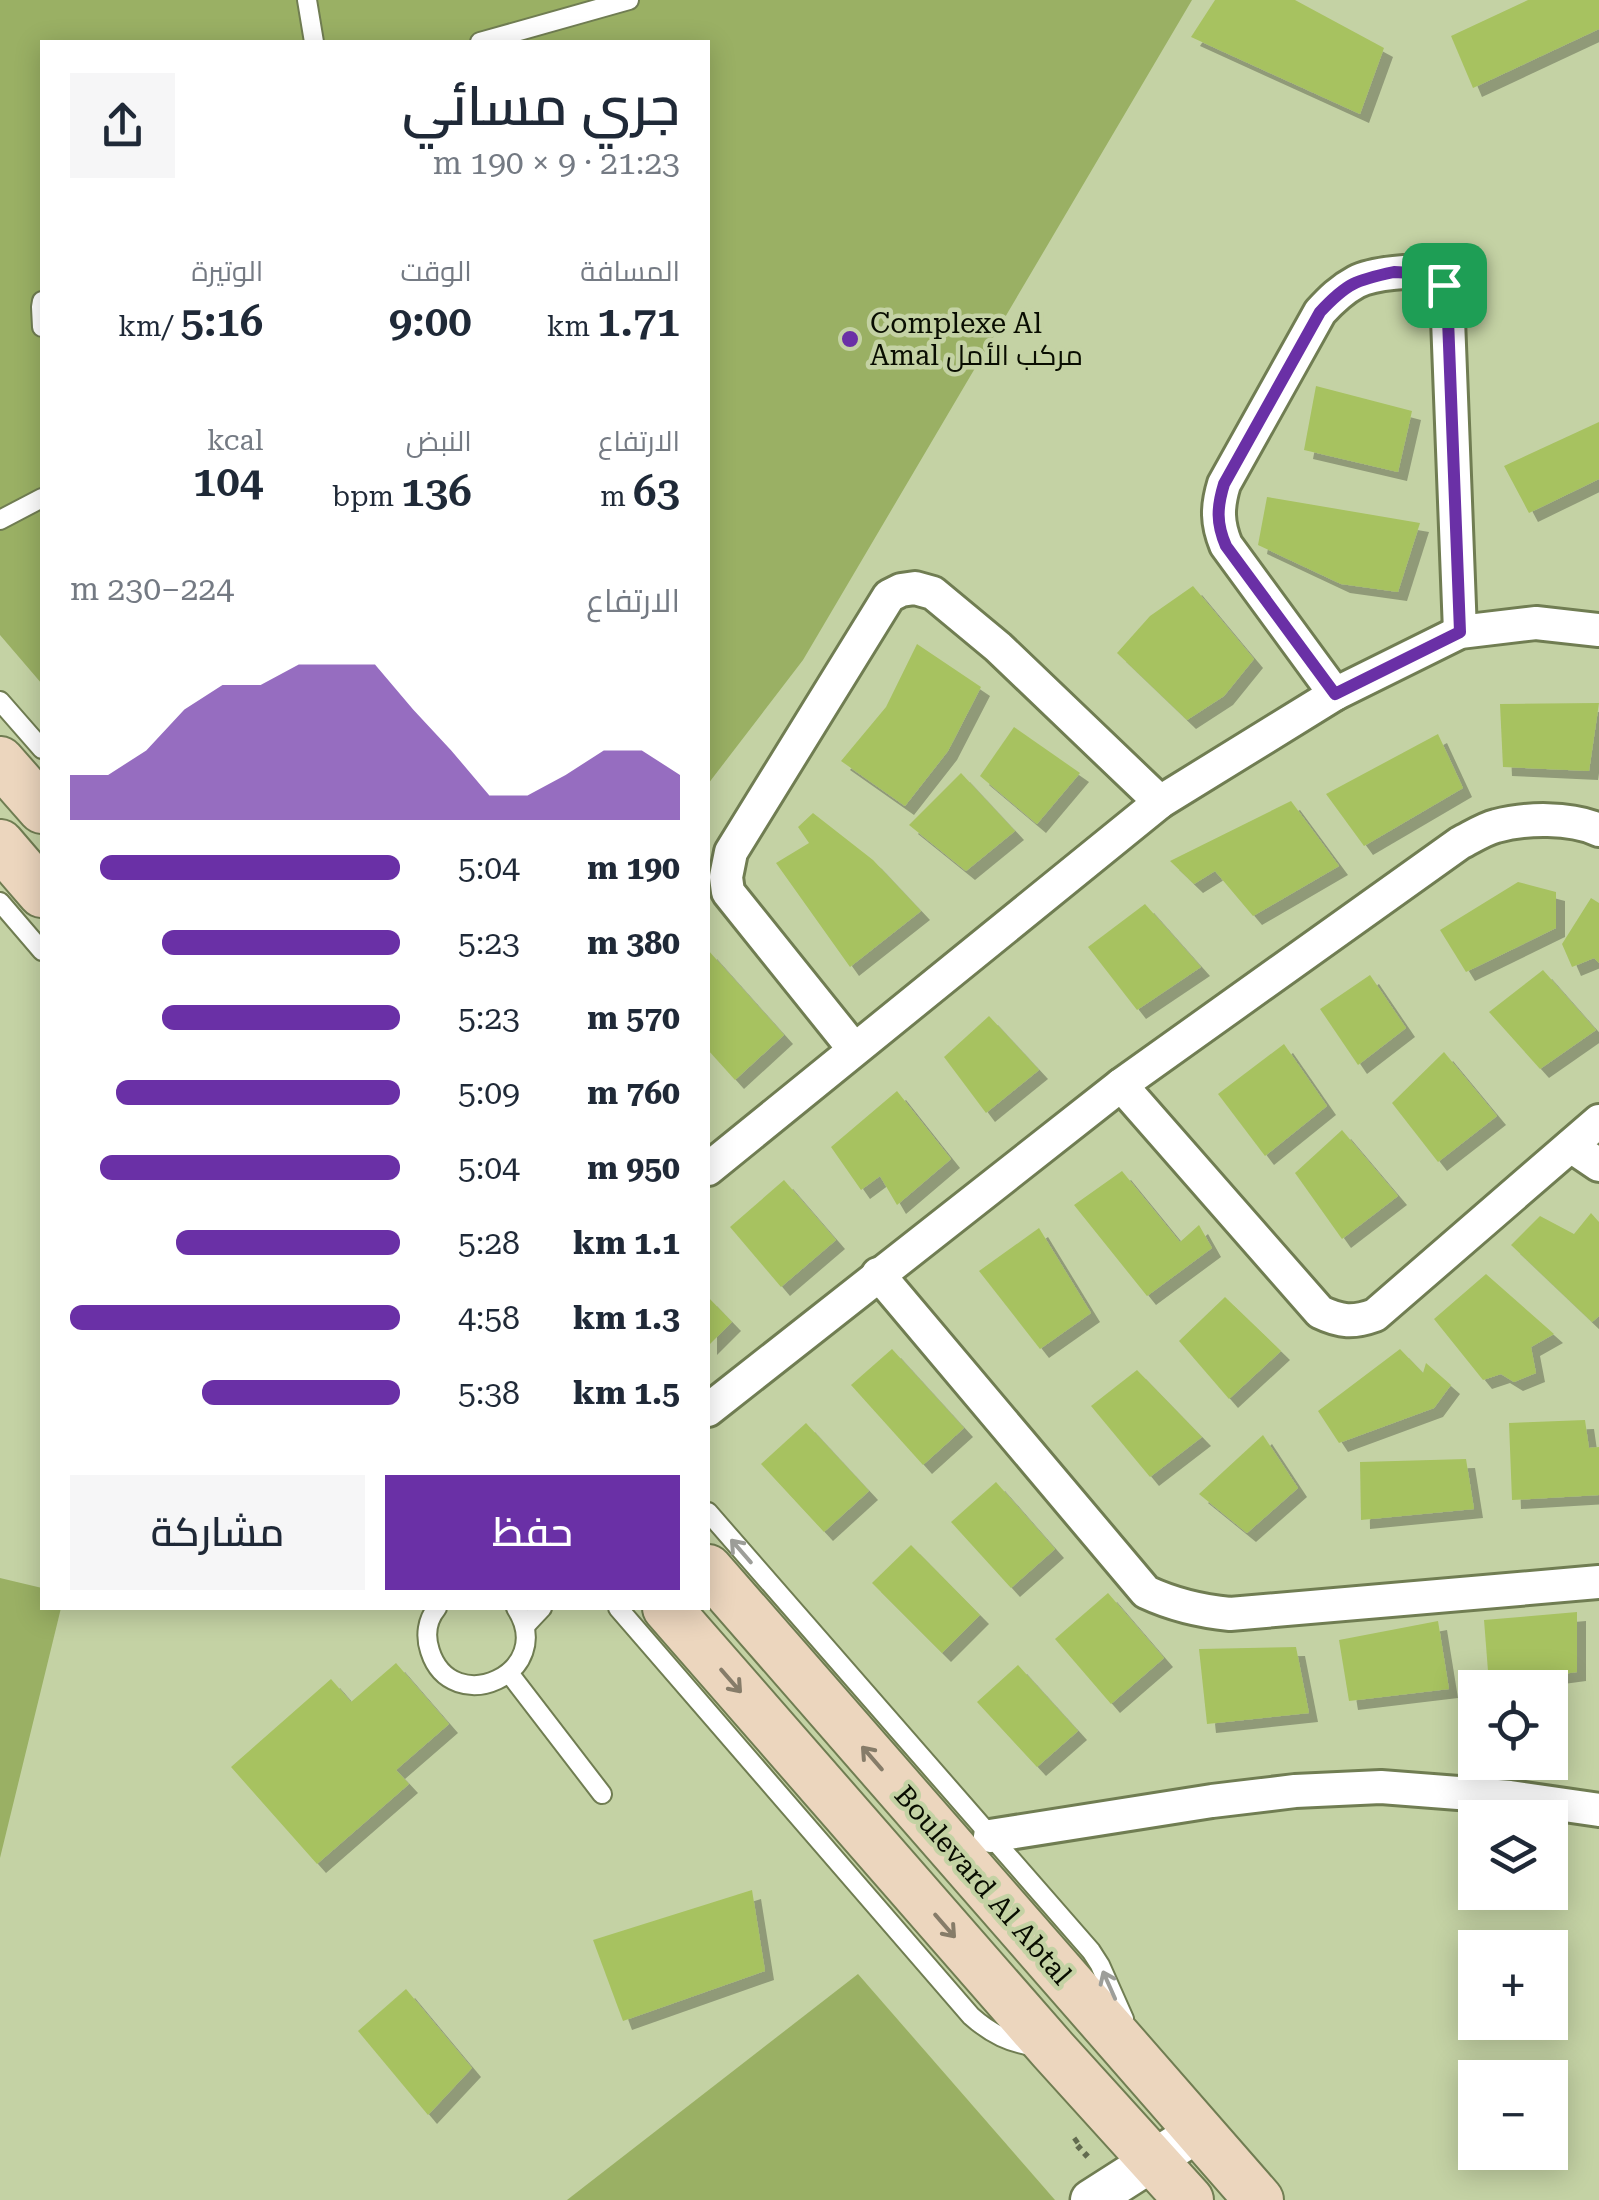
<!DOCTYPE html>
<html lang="ar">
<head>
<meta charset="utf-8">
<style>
  body { margin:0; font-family:"Roboto Serif",Cairo,serif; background:#f6f6f7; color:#1f2937; direction:rtl; height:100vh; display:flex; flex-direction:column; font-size:38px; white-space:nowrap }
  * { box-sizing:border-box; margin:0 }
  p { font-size:32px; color:#747a83 }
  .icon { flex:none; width:55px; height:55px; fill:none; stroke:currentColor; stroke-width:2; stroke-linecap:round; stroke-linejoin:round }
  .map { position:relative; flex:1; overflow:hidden; direction:ltr }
  .drawer { position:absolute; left:40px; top:40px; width:670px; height:1570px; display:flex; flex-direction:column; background:#fff; border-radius:0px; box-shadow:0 5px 25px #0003; direction:rtl }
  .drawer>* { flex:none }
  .controls { position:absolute; left:1458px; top:1670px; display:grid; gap:20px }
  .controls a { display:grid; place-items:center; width:110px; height:110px; border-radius:0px; background:#fff; box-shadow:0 5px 25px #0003; font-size:50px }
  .pin { position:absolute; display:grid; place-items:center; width:85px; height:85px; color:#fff; margin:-42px; border-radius:20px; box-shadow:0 5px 15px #0006 }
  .round { display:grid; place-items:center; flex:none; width:105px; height:105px; border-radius:0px; background:#f6f6f7 }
  .summary { display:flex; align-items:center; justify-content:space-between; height:170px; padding:0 30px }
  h1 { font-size:55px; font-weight:600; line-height:75px }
  .metrics { display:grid; grid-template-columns:repeat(3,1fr); gap:15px; height:170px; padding:10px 30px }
  .metrics div { display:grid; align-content:center }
  .metrics b { font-size:42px; font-weight:600 }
  .metrics small { font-size:28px; font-weight:400 }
  .metrics p { font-size:28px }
  .chart { height:280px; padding:20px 30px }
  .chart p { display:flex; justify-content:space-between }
  .chart svg { width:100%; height:180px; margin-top:10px; fill:#6a30a6; opacity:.7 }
  .button { display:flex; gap:20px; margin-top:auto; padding:20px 30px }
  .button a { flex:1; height:115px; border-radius:0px; background:#6a30a6; color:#fff; font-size:40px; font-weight:600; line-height:115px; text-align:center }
  .button a+a { background:#f6f6f7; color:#1f2937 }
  ul { padding:0 30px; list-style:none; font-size:32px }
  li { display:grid; grid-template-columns:160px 120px 1fr; align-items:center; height:75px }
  li i { height:25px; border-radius:12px; background:#6a30a6 }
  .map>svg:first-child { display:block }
  .green { fill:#9ab064 }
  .building { fill:#a7c261; filter:url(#shadow) }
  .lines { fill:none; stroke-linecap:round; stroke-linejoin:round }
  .service-casing { stroke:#707d52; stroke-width:22 }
  .minor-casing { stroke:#707d52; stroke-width:38 }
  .tertiary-casing { stroke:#707d52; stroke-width:45 }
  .secondary-casing { stroke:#707d52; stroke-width:52 }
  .path { stroke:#626b4f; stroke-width:6; stroke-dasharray:5 5; stroke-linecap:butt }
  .service { stroke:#fff; stroke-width:18 }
  .minor { stroke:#fff; stroke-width:32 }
  .tertiary { stroke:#fff; stroke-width:40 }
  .secondary { stroke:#ecd6be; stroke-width:48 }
  .oneway { stroke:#9d9e99 }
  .oneway2 { stroke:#867c69 }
  .route-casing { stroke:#fff; stroke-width:20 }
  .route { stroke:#6a30a6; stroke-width:12 }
  .poi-dot { fill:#6a30a6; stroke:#c4d2a4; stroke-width:4 }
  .labels { text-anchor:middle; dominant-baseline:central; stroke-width:9; stroke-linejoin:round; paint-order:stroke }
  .poi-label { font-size:28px; fill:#090d01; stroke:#c4d2a4; text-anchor:start }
  .street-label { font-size:28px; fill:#090d01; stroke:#c4d2a4 }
</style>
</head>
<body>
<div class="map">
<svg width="1599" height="2200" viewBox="0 0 1599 2200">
  <defs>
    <filter id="shadow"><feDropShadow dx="9" dy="9" stdDeviation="0" flood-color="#0004"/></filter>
  </defs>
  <rect width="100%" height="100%" fill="#c4d2a4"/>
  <g class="green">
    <path d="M 0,0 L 1192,0 L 803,660 L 708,784 L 708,42 L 42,42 L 42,684 L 0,635 Z"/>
    <path d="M 0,1578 L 42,1588 L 42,1608 L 61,1608 L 0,1858 Z"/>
    <path d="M 858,1974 L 1055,2200 L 567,2200 Z"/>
  </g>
  <g class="building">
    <path d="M 1215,0 L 1295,0 L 1384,48 L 1360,114 L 1191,37 Z"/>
    <path d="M 1528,0 L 1599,0 L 1599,29 L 1473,88 L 1451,36 Z"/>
    <path d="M 1316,386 L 1412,411 L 1398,472 L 1304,450 Z"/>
    <path d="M 1599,422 L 1599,479 L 1529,513 L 1504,466 Z"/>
    <path d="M 1267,497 L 1420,523 L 1398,592 L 1341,584 L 1258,545 Z"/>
    <path d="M 1193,586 L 1254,659 L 1224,696 L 1187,720 L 1117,653 L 1150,616 Z"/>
    <path d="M 917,644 L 981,687 L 948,751 L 905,806 L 841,761 L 886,707 Z"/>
    <path d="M 1599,703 L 1589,771 L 1503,767 L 1500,704 Z"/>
    <path d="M 1014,727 L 1080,773 L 1037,824 L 980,776 Z"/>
    <path d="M 1438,734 L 1463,788 L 1364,846 L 1326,794 Z"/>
    <path d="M 961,773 L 1015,831 L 966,871 L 909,825 Z"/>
    <path d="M 1291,801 L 1339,866 L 1253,916 L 1215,871 L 1194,884 L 1170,861 Z"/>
    <path d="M 813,813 L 873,860 L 921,911 L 850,967 L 776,863 L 809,843 L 798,827 Z"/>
    <path d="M 1518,882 L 1556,892 L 1556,928 L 1466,972 L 1440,930 Z"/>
    <path d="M 1591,898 L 1599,903 L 1599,963 L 1594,958 L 1572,967 L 1562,944 Z"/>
    <path d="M 1145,904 L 1201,967 L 1137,1010 L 1088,947 Z"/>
    <path d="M 708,950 L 784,1035 L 735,1080 L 708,1050 Z"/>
    <path d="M 1543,970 L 1596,1030 L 1540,1069 L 1489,1012 Z"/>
    <path d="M 1370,975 L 1406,1028 L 1358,1065 L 1320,1009 Z"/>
    <path d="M 989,1016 L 1039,1070 L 986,1113 L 944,1057 Z"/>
    <path d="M 1284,1044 L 1327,1106 L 1265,1156 L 1218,1094 Z"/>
    <path d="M 1444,1052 L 1497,1116 L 1438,1162 L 1392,1103 Z"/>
    <path d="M 897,1091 L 951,1159 L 897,1205 L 880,1176 L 861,1190 L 831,1147 Z"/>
    <path d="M 1342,1130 L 1398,1196 L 1342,1239 L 1295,1173 Z"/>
    <path d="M 1122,1171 L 1180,1242 L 1199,1225 L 1212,1248 L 1147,1296 L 1074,1205 Z"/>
    <path d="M 784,1180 L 836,1240 L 781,1287 L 730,1227 Z"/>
    <path d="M 1591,1213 L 1599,1222 L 1599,1316 L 1592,1322 L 1511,1245 L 1540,1216 L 1574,1234 Z"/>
    <path d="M 1039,1228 L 1091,1313 L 1040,1349 L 979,1271 Z"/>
    <path d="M 1486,1274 L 1554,1334 L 1531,1347 L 1536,1373 L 1514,1382 L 1501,1374 L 1483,1380 L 1434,1319 Z"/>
    <path d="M 708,1297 L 732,1322 L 708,1346 Z"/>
    <path d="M 1225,1297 L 1281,1351 L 1229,1399 L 1179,1341 Z"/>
    <path d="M 892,1349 L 964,1428 L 923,1465 L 851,1385 Z"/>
    <path d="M 1400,1349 L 1423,1373 L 1426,1363 L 1451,1385 L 1434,1408 L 1339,1443 L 1318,1411 Z"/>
    <path d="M 1137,1370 L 1202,1437 L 1150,1477 L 1091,1406 Z"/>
    <path d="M 1585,1420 L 1589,1448 L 1599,1447 L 1599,1495 L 1512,1500 L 1509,1423 Z"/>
    <path d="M 806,1423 L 869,1491 L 824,1532 L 761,1464 Z"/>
    <path d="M 1263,1435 L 1298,1488 L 1247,1533 L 1199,1494 Z"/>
    <path d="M 1466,1459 L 1474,1509 L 1361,1520 L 1360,1462 Z"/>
    <path d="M 996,1482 L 1055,1549 L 1011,1588 L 951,1522 Z"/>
    <path d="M 911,1545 L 980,1615 L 942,1653 L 872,1583 Z"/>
    <path d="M 1108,1593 L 1164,1658 L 1111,1704 L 1055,1639 Z"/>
    <path d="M 1577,1612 L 1577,1672 L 1489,1684 L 1484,1620 Z"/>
    <path d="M 1438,1621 L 1449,1689 L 1349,1701 L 1339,1640 Z"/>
    <path d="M 1296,1647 L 1309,1713 L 1207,1724 L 1199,1649 Z"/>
    <path d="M 396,1663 L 449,1724 L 396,1770 L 409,1784 L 317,1864 L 231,1767 L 331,1679 L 351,1702 Z"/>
    <path d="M 1018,1665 L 1078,1731 L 1037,1767 L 977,1702 Z"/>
    <path d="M 752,1890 L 765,1971 L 623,2021 L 593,1940 Z"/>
    <path d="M 406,1989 L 472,2068 L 428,2115 L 358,2031 Z"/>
  </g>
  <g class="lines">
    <defs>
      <g id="service">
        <path d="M 307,0 L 314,42"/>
        <path d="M 480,42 L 629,0"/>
        <path d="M 42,301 L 41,307 L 42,327"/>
        <path d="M 0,520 L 42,498"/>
        <path d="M 0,701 L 42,749"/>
        <path d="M 0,902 L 42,951"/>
        <path d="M 708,1512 L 1091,1951 L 1100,1965 L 1124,2019"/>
        <path d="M 437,1608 C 427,1620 425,1636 430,1651 C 452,1720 558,1673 516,1608"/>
        <path d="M 618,1608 L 971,2016 C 991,2034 1010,2043 1037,2047"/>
        <path d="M 525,1626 L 542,1608"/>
        <path d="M 509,1673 L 602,1794"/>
      </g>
      <g id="minor">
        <path d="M 1335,694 L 1226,545 C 1217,523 1217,507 1224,484 L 1320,312 C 1331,300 1341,290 1356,282 C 1371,274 1417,268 1434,275 C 1442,278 1445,286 1447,293 L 1460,632"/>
        <path d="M 854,1049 L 728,892 L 726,877 L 731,852 L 889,596 L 901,590 L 915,588 L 933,593 L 998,647 L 1160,802"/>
        <path d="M 1121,1085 L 1320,1312 C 1341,1322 1353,1323 1375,1315 L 1599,1121"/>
        <path d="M 1571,1146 L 1599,1165"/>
        <path d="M 708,1169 L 1160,802 L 1335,694 L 1460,632 L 1536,623 L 1599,630"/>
        <path d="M 878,1274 L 1146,1592 C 1174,1605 1199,1611 1230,1614 L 1599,1582"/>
        <path d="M 708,1410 L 1121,1085 L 1460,843 C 1472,837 1484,829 1496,826 C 1525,818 1571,817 1599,830"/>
        <path d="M 990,1836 L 1212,1801 L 1295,1791 L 1381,1787 L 1510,1797 L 1599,1810"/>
      </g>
      <path id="tertiary" d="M 1091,2200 L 1199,2131"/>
      <g id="secondary">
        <path d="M 0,761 L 42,809"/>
        <path d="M 0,844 L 42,893"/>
        <path d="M 708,1569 L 1259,2200"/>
        <path d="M 667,1608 L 1053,2050 L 1189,2200"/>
      </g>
    </defs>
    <use href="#service" class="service-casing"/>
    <use href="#minor" class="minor-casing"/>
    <use href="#tertiary" class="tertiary-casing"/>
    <use href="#secondary" class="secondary-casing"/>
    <path class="path" d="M 1078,2139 L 1074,2142 L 1089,2158"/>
    <use href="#service" class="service"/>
    <use href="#minor" class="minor"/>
    <use href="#tertiary" class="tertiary"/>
    <use href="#secondary" class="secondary"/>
  </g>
  <defs><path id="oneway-shaft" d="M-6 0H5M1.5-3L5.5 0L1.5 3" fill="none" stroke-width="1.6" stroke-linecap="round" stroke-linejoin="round" transform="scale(2.5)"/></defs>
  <g class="oneway">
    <use href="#oneway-shaft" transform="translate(741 1551) rotate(-131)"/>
    <use href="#oneway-shaft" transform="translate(1109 1985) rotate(-114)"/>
  </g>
  <g class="oneway2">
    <use href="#oneway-shaft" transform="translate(731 1681) rotate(49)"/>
    <use href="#oneway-shaft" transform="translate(872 1758) rotate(-131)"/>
    <use href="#oneway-shaft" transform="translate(945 1926) rotate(49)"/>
  </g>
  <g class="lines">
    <defs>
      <path id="route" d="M 1394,272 L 1432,274 L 1444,285 L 1447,293 L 1460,632 L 1335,694 L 1226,546 C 1216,523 1217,507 1224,484 L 1320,312 C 1347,283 1356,280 1394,272 Z"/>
    </defs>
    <use href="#route" class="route-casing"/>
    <use href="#route" class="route"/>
  </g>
  <circle class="poi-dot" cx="850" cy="339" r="10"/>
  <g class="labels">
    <g class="poi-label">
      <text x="870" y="323">Complexe Al<tspan x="870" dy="32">Amal مركب الأمل</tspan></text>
    </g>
    <g class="street-label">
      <text transform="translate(983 1885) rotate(49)">Boulevard Al Abtal</text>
    </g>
  </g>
</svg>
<div class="controls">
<a><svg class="icon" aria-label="locate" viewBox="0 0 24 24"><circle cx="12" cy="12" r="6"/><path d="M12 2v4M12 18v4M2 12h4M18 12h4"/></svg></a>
<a><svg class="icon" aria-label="layers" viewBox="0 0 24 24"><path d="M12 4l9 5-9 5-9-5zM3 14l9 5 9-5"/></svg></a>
<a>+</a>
<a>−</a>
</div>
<div class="pin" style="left:1444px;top:285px;background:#1e9e55"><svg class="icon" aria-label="arrive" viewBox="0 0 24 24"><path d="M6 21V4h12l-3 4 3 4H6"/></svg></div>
<section class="drawer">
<div class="summary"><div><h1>جري مسائي</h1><p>21:23 · 9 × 190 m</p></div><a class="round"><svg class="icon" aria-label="share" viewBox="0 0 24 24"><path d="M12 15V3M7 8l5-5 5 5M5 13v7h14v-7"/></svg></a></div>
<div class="metrics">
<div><p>المسافة</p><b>1.71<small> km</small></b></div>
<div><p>الوقت</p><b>9:00</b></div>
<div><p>الوتيرة</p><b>5:16<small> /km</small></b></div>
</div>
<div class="metrics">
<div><p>الارتفاع</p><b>63<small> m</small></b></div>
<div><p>النبض</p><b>136<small> bpm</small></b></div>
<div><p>kcal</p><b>104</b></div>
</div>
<div class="chart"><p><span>الارتفاع</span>224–230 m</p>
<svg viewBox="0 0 160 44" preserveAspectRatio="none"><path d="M0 44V33L10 33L20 27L30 17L40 11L50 11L60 6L70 6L80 6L90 17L100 27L110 38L120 38L130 33L140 27L150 27L160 33V44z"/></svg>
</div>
<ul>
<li><b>190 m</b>5:04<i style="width:91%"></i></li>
<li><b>380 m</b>5:23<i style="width:72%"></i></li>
<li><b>570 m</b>5:23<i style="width:72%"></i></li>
<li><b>760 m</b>5:09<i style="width:86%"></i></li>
<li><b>950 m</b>5:04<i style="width:91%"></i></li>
<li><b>1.1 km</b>5:28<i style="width:68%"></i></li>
<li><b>1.3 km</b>4:58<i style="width:100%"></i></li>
<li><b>1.5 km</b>5:38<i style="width:60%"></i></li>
</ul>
<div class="button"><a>حفظ</a><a>مشاركة</a></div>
</section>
</div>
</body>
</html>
